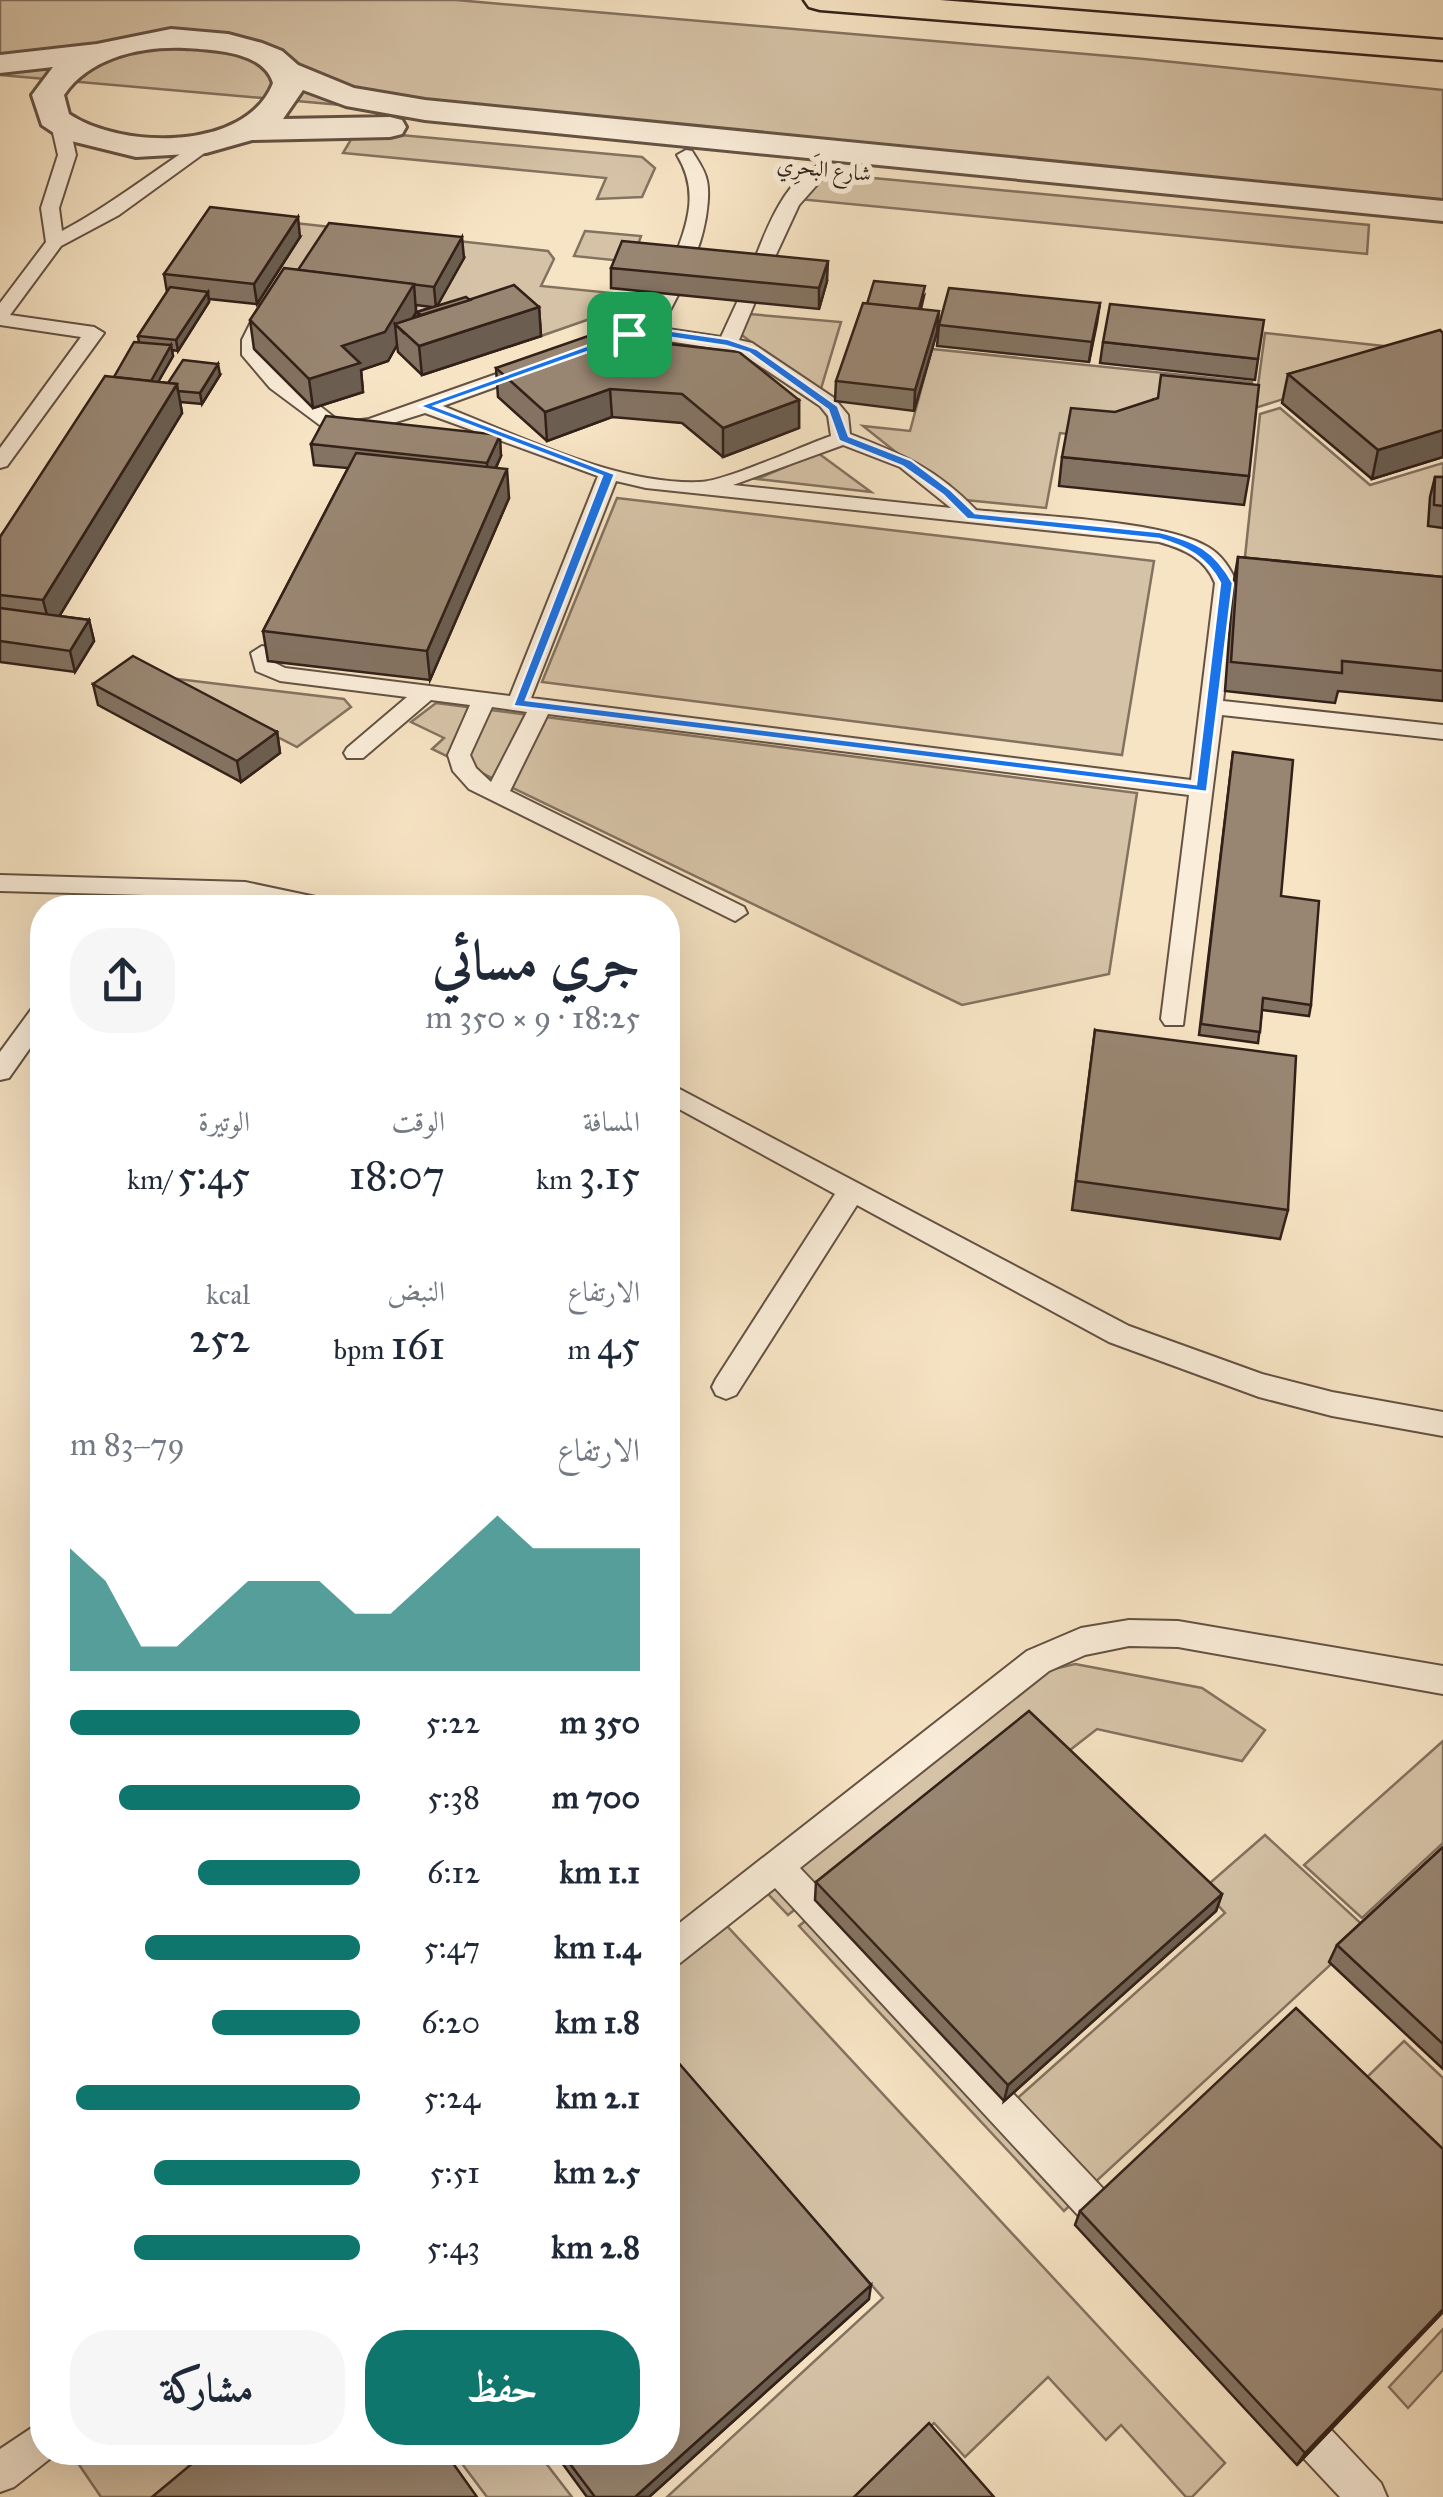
<!DOCTYPE html>
<html lang="ar">
<head>
<meta charset="utf-8">
<style>
  body { margin:0; font-family:"IM FELL Great Primer",Amiri,serif; background:#f6f6f7; color:#1f2937; direction:rtl; height:100vh; display:flex; flex-direction:column; font-size:38px; white-space:nowrap }
  * { box-sizing:border-box; margin:0 }
  p { font-size:32px; color:#747a83 }
  .icon { flex:none; width:55px; height:55px; fill:none; stroke:currentColor; stroke-width:2; stroke-linecap:round; stroke-linejoin:round }
  .map { position:relative; flex:1; overflow:hidden; direction:ltr }
  .drawer { position:absolute; left:30px; top:895px; width:650px; height:1570px; display:flex; flex-direction:column; background:#fff; border-radius:40px; box-shadow:0 10px 40px #0002; direction:rtl }
  .drawer>* { flex:none }
  .pin { position:absolute; display:grid; place-items:center; width:85px; height:85px; color:#fff; margin:-42px; border-radius:20px; box-shadow:0 5px 15px #0006 }
  .round { display:grid; place-items:center; flex:none; width:105px; height:105px; border-radius:40px; background:#f6f6f7 }
  .headline { display:flex; align-items:center; justify-content:space-between; height:170px; padding:0 40px }
  h1 { font-size:55px; font-weight:600; line-height:75px }
  .stats { display:grid; grid-template-columns:repeat(3,1fr); gap:15px; height:170px; padding:10px 40px }
  .stats div { display:grid; align-content:center }
  .stats b { font-size:42px; font-weight:600 }
  .stats small { font-size:28px; font-weight:400 }
  .stats p { font-size:28px }
  .chart { height:280px; padding:20px 40px }
  .chart p { display:flex; justify-content:space-between }
  .chart svg { width:100%; height:180px; margin-top:10px; fill:#0f766e; opacity:.7 }
  .button { display:flex; gap:20px; margin-top:auto; padding:20px 40px }
  .button a { flex:1; height:115px; border-radius:40px; background:#0f766e; color:#fff; font-size:40px; font-weight:600; line-height:115px; text-align:center }
  .button a+a { background:#f6f6f7; color:#1f2937 }
  ul { padding:0 40px; list-style:none; font-size:32px }
  li { display:grid; grid-template-columns:160px 120px 1fr; align-items:center; height:75px }
  li i { height:25px; border-radius:12px; background:#0f766e }
  .map>svg:first-child { display:block }
  .green { fill:#d6c3a7; stroke:#847260; stroke-width:2.5 }
  .lines { fill:none; stroke-linecap:round; stroke-linejoin:round }
  .service-casing { stroke:#645244; stroke-width:4 }
  .minor-casing { stroke:#645244; stroke-width:6 }
  .trunk-casing { stroke:#332119; stroke-width:5 }
  .service { fill:#faedd9; fill-rule:evenodd }
  .minor { fill:#faedd9; fill-rule:evenodd }
  .trunk { fill:#f7e4c4; fill-rule:evenodd }
  .wall { fill:#847362; stroke:#332119; stroke-width:2.5; fill-rule:evenodd }
  .shaded-wall { fill:#6b5e50; stroke:#332119; stroke-width:2.5 }
  .building { fill:#998672; stroke:#332119; stroke-width:2.5 }
  .route { fill:#1a73e8; stroke:#fff; stroke-width:2.5; fill-rule:evenodd }
  .labels { text-anchor:middle; dominant-baseline:central; stroke-width:10; stroke-linejoin:round; paint-order:stroke }
  .far-street-label { font-size:22px; fill:#332119; stroke:#faedd9 }
</style>
</head>
<body>
<div class="map">
<svg width="1443" height="2497" viewBox="0 0 1443 2497">
  <rect width="100%" height="100%" fill="#f7e4c4"/>
  <filter id="stains"><feTurbulence type="fractalNoise" baseFrequency=".002" numOctaves="4"/><feColorMatrix values="0 0 0 0 .2 0 0 0 0 .09 0 0 0 0 .02 0 0 0 .5 -.17"/></filter>
  <radialGradient id="worn" r=".72"><stop offset=".6" stop-color="#630" stop-opacity="0"/><stop offset="1" stop-color="#630" stop-opacity=".3"/></radialGradient>
  <g class="green">
    <path d="M 0,0 L 456,0 L 1144,59 L 1443,90 L 1443,202 L 0,75 Z"/>
    <path d="M 356,131 L 642,157 L 655,168 L 642,197 L 597,199 L 606,178 L 343,153 Z"/>
    <path d="M 831,174 L 1369,225 L 1367,254 L 798,199 L 804,182 Z"/>
    <path d="M 222,215 L 548,251 L 554,259 L 541,286 L 612,293 L 607,313 L 541,336 L 516,314 L 431,319 L 416,312 L 257,304 L 300,237 Z"/>
    <path d="M 585,231 L 641,236 L 632,262 L 574,256 Z"/>
    <path d="M 737,313 L 841,322 L 820,392 L 732,328 Z"/>
    <path d="M 1265,333 L 1420,350 L 1426,354 L 1255,408 Z"/>
    <path d="M 932,349 L 1252,382 L 1249,409 L 1153,399 L 1148,425 L 1109,438 L 1060,433 L 1046,508 L 955,499 L 863,426 L 910,431 Z"/>
    <path d="M 1280,408 L 1370,485 L 1443,463 L 1443,598 L 1243,576 L 1260,414 Z"/>
    <path d="M 818,453 L 871,492 L 757,479 Z"/>
    <path d="M 617,498 L 1154,561 L 1122,755 L 542,682 Z"/>
    <path d="M 161,677 L 344,699 L 351,707 L 297,747 Z"/>
    <path d="M 436,703 L 1137,793 L 1109,974 L 962,1005 L 432,749 L 444,738 L 411,722 Z"/>
    <path d="M 1075,1664 L 1202,1688 L 1265,1730 L 1242,1761 L 1097,1729 L 1061,1757 L 1026,1724 L 788,1915 L 750,1875 L 995,1683 Z"/>
    <path d="M 1443,1741 L 1443,1843 L 1362,1918 L 1304,1865 Z"/>
    <path d="M 1265,1835 L 1368,1930 L 1064,2211 L 799,1926 L 815,1913 L 1002,2112 L 1225,1913 L 1203,1889 Z"/>
    <path d="M 714,1912 L 1225,2463 L 1192,2497 L 1186,2497 L 1121,2425 L 1106,2440 L 1048,2377 L 965,2457 L 934,2423 L 857,2497 L 667,2497 L 883,2298 L 678,2065 L 668,2073 L 668,1950 Z"/>
    <path d="M 1404,2041 L 1443,2078 L 1443,2160 L 1362,2082 Z"/>
    <path d="M 1443,2329 L 1443,2370 L 1408,2408 L 1389,2387 Z"/>
    <path d="M 71,2453 L 208,2453 L 154,2497 L 101,2497 Z"/>
    <path d="M 454,2453 L 538,2453 L 572,2497 L 487,2497 Z"/>
  </g>
  <g class="lines">
    <defs>
      <g id="service">
        <path d="M 60,119 L 69,124 L 76,155 L 59,208 L 62,231 C 113,204 157,168 206,137 L 221,141 L 119,215 L 61,246 L 10,315 L 94,327 L 104,333 L 7,466 L 0,468 L 0,448 L 81,337 L 0,325 L 0,303 L 46,242 L 41,208 L 58,155 L 51,124 Z"/>
        <path d="M 686,150 L 692,151 C 698,161 705,170 707,181 C 712,202 700,265 680,273 L 671,267 C 686,227 701,194 677,155 Z"/>
        <path d="M 822,164 L 831,169 L 799,205 L 767,274 L 765,278 L 751,278 L 749,274 C 763,239 782,178 822,164 Z"/>
        <path d="M 669,289 L 678,295 L 661,328 L 721,337 L 739,298 L 753,298 L 755,302 L 739,340 L 752,343 L 834,398 L 848,415 L 850,434 C 902,454 937,469 976,510 C 1032,516 1164,520 1208,547 C 1222,555 1230,568 1237,583 L 1223,701 L 1443,725 L 1443,739 L 1222,715 L 1183,1025 L 1165,1025 L 1161,1019 L 1189,795 L 548,714 L 510,791 L 744,907 L 747,913 L 735,921 L 469,789 L 453,771 L 448,755 L 470,705 L 431,700 L 363,758 L 347,758 L 344,753 L 347,748 L 407,697 L 280,681 L 256,671 L 251,653 L 262,646 L 270,648 L 275,663 L 285,668 L 510,696 L 598,476 L 425,413 L 361,433 L 341,433 L 321,426 L 270,388 L 242,355 L 242,340 L 255,314 L 262,312 L 271,318 L 260,350 L 272,368 L 335,418 L 345,422 L 369,419 L 533,361 L 543,367 L 540,371 L 443,406 C 520,436 616,485 700,482 C 726,481 802,446 831,436 L 828,416 L 820,406 L 739,352 L 649,338 L 583,356 L 573,350 L 622,330 L 642,327 L 662,291 ZM 843,445 L 900,467 L 951,508 L 733,485 ZM 616,481 L 646,488 L 1159,542 C 1184,549 1205,558 1215,583 L 1191,780 L 531,698 ZM 492,707 L 527,712 L 491,782 L 476,768 L 470,755 Z"/>
        <path d="M 0,875 L 245,882 L 330,900 L 342,908 L 289,908 L 247,899 L 230,904 L 219,897 L 0,891 Z"/>
        <path d="M 42,1004 L 42,1031 L 9,1078 L 0,1080 L 0,1052 L 33,1007 Z"/>
        <path d="M 668,1083 L 1129,1326 L 1262,1374 L 1332,1392 L 1443,1412 L 1443,1436 L 1332,1416 L 1259,1397 L 1109,1342 L 857,1205 L 736,1395 L 726,1399 L 716,1395 L 712,1387 L 716,1379 L 835,1194 L 668,1103 Z"/>
        <path d="M 1129,1620 L 1178,1621 L 1443,1666 L 1443,1694 L 1178,1647 L 1129,1646 L 1085,1655 L 1049,1671 L 800,1868 L 1127,2214 L 1132,2227 L 1127,2240 L 1114,2245 L 1101,2240 L 775,1888 L 680,1963 L 668,1968 L 668,1932 L 1027,1651 L 1081,1628 Z"/>
        <path d="M 1294,2400 L 1308,2405 L 1381,2483 L 1387,2497 L 1340,2497 L 1280,2433 L 1275,2419 L 1280,2405 Z"/>
        <path d="M 42,2421 L 42,2452 L 56,2454 L 14,2487 L 0,2492 L 0,2449 Z"/>
      </g>
      <path id="minor" d="M 171,29 L 228,34 L 262,43 L 282,51 L 298,65 L 354,88 L 425,100 L 1443,201 L 1443,221 L 425,120 L 346,106 L 303,90 L 283,119 L 390,117 L 402,120 L 406,127 L 402,134 L 390,137 L 252,140 L 206,153 L 136,157 L 63,139 L 42,125 L 32,95 L 53,67 L 0,73 L 0,55 L 97,44 ZM 185,48 C 214,50 263,51 273,83 C 246,152 121,149 69,114 L 64,95 C 90,57 142,46 185,48 Z"/>
      <path id="trunk" d="M 804,0 L 940,0 L 1443,40 L 1443,60 L 820,10 L 809,7 Z"/>
    </defs>
    <use href="#service" class="service-casing"/>
    <use href="#minor" class="minor-casing"/>
    <use href="#trunk" class="trunk-casing"/>
    <use href="#service" class="service"/>
    <use href="#minor" class="minor"/>
    <use href="#trunk" class="trunk"/>
  </g>
  <g class="wall">
    <path d="M 300,237 L 257,304 L 209,299 L 209,302 L 178,351 L 172,350 L 173,356 L 158,382 L 168,383 L 220,375 L 202,404 L 180,402 L 182,413 L 59,616 L 89,620 L 94,641 L 75,672 L 0,662 L 0,537 L 139,343 L 138,336 L 167,292 L 164,274 Z"/>
    <path d="M 464,258 L 437,306 L 470,300 L 539,307 L 541,336 L 422,375 L 398,352 L 397,345 L 388,361 L 361,370 L 363,392 L 313,408 L 254,349 L 250,320 L 298,270 ZM 416,305 L 432,307 L 417,312 L 418,316 L 413,318 L 416,312 Z"/>
    <path d="M 611,268 L 827,281 L 819,309 L 611,288 Z"/>
    <path d="M 924,296 L 921,309 L 937,332 L 914,411 L 835,401 L 836,381 Z"/>
    <path d="M 1100,303 L 1089,362 L 937,346 L 939,325 Z"/>
    <path d="M 1443,333 L 1443,457 L 1372,479 L 1282,403 L 1288,374 Z"/>
    <path d="M 1103,342 L 1258,359 L 1255,380 L 1100,363 Z"/>
    <path d="M 496,368 L 799,400 L 799,428 L 723,457 L 682,423 L 612,417 L 547,441 L 498,397 Z"/>
    <path d="M 311,444 L 501,456 L 496,468 L 509,498 L 430,680 L 268,661 L 263,631 L 348,468 L 314,465 Z"/>
    <path d="M 1062,457 L 1249,476 L 1244,505 L 1059,486 Z"/>
    <path d="M 1435,477 L 1443,477 L 1443,528 L 1428,526 L 1430,497 Z"/>
    <path d="M 1238,557 L 1443,577 L 1443,701 L 1338,691 L 1335,703 L 1225,691 L 1233,586 Z"/>
    <path d="M 93,684 L 277,732 L 280,753 L 241,782 L 98,705 Z"/>
    <path d="M 1233,752 L 1281,896 L 1311,1005 L 1309,1016 L 1262,1010 L 1258,1043 L 1199,1035 Z"/>
    <path d="M 1095,1030 L 1288,1210 L 1280,1239 L 1072,1210 Z"/>
    <path d="M 1443,1847 L 1443,2069 L 1329,1962 L 1337,1945 Z"/>
    <path d="M 816,1882 L 1222,1894 L 1216,1911 L 1004,2101 L 815,1900 Z"/>
    <path d="M 1080,2211 L 1443,2312 L 1297,2465 L 1075,2225 Z"/>
    <path d="M 869,2299 L 649,2497 L 587,2497 L 554,2452 L 668,2452 Z"/>
  </g>
  <g class="shaded-wall">
    <path d="M 298,217 L 300,237 L 257,304 L 254,284 Z"/>
    <path d="M 462,237 L 464,258 L 436,308 L 434,287 Z"/>
    <path d="M 828,261 L 827,281 L 819,309 L 819,288 Z"/>
    <path d="M 414,284 L 416,312 L 404,333 L 395,324 L 397,345 L 388,361 L 361,370 L 363,392 L 313,408 L 309,379 L 342,346 Z"/>
    <path d="M 208,292 L 209,302 L 178,351 L 176,340 Z"/>
    <path d="M 1100,303 L 1097,323 L 1089,362 L 1092,342 Z"/>
    <path d="M 539,307 L 541,336 L 422,375 L 419,346 Z"/>
    <path d="M 939,311 L 937,332 L 914,411 L 915,390 Z"/>
    <path d="M 171,345 L 173,356 L 149,398 L 147,387 Z"/>
    <path d="M 218,364 L 220,375 L 202,404 L 200,393 Z"/>
    <path d="M 177,384 L 182,413 L 51,630 L 43,600 Z"/>
    <path d="M 610,389 L 612,417 L 547,441 L 545,412 Z"/>
    <path d="M 799,400 L 799,428 L 723,457 L 723,428 Z"/>
    <path d="M 1443,430 L 1443,457 L 1372,479 L 1378,450 Z"/>
    <path d="M 500,435 L 501,456 L 488,484 L 487,463 Z"/>
    <path d="M 507,469 L 509,498 L 430,680 L 427,651 Z"/>
    <path d="M 89,620 L 94,641 L 75,672 L 70,651 Z"/>
    <path d="M 277,732 L 280,753 L 241,782 L 237,761 Z"/>
    <path d="M 1222,1894 L 1216,1911 L 1004,2101 L 1008,2085 Z"/>
    <path d="M 871,2285 L 869,2299 L 649,2497 L 635,2497 Z"/>
    <path d="M 1443,2309 L 1443,2312 L 1297,2465 L 1305,2453 Z"/>
  </g>
  <g class="building">
    <path d="M 210,207 L 298,217 L 254,284 L 164,274 Z"/>
    <path d="M 329,223 L 462,237 L 434,287 L 298,270 Z"/>
    <path d="M 622,241 L 828,261 L 819,288 L 611,268 Z"/>
    <path d="M 284,268 L 414,284 L 385,332 L 342,346 L 360,363 L 309,379 L 250,320 Z"/>
    <path d="M 874,281 L 925,286 L 919,309 L 867,304 Z"/>
    <path d="M 514,285 L 539,307 L 419,346 L 395,324 Z"/>
    <path d="M 170,287 L 208,292 L 176,340 L 138,336 Z"/>
    <path d="M 949,288 L 1100,303 L 1092,342 L 939,325 Z"/>
    <path d="M 466,297 L 470,300 L 421,315 L 417,312 Z"/>
    <path d="M 863,303 L 939,311 L 915,390 L 836,381 Z"/>
    <path d="M 1110,304 L 1264,320 L 1258,359 L 1103,342 Z"/>
    <path d="M 1440,330 L 1443,333 L 1443,430 L 1378,450 L 1288,374 Z"/>
    <path d="M 591,335 L 739,352 L 799,400 L 723,428 L 682,394 L 610,389 L 545,412 L 496,368 Z"/>
    <path d="M 134,342 L 171,345 L 151,381 L 114,377 Z"/>
    <path d="M 183,360 L 218,364 L 200,393 L 178,391 L 177,384 L 168,383 Z"/>
    <path d="M 1161,375 L 1259,385 L 1249,476 L 1062,457 L 1071,408 L 1115,412 L 1158,398 Z"/>
    <path d="M 105,376 L 177,384 L 43,600 L 0,595 L 0,537 Z"/>
    <path d="M 326,416 L 500,435 L 487,463 L 311,444 Z"/>
    <path d="M 356,453 L 507,469 L 427,651 L 263,631 Z"/>
    <path d="M 1435,477 L 1443,477 L 1443,506 L 1434,505 Z"/>
    <path d="M 1238,557 L 1443,577 L 1443,671 L 1342,661 L 1342,673 L 1231,662 Z"/>
    <path d="M 0,608 L 89,620 L 70,651 L 0,641 Z"/>
    <path d="M 133,656 L 277,732 L 237,761 L 93,684 Z"/>
    <path d="M 1233,752 L 1293,760 L 1281,896 L 1319,901 L 1311,1005 L 1263,998 L 1260,1032 L 1201,1024 Z"/>
    <path d="M 1095,1030 L 1296,1056 L 1288,1210 L 1076,1181 Z"/>
    <path d="M 1029,1711 L 1222,1894 L 1008,2085 L 816,1882 Z"/>
    <path d="M 1443,1847 L 1443,2044 L 1337,1945 Z"/>
    <path d="M 1296,2008 L 1443,2149 L 1443,2309 L 1305,2453 L 1080,2211 Z"/>
    <path d="M 677,2061 L 871,2285 L 635,2497 L 595,2497 L 561,2452 L 668,2452 L 668,2069 Z"/>
    <path d="M 929,2423 L 994,2497 L 854,2497 Z"/>
    <path d="M 206,2452 L 445,2452 L 477,2497 L 152,2497 Z"/>
  </g>
  <path class="route" d="M 659,329 L 728,339 L 757,349 L 838,406 L 849,436 L 911,460 L 951,490 L 975,513 L 1160,532 C 1196,541 1215,550 1233,583 L 1207,792 L 513,706 L 602,476 L 419,406 L 625,332 ZM 659,336 L 726,346 L 749,353 L 828,410 L 839,441 L 902,466 L 943,495 L 967,519 L 1159,539 C 1187,547 1207,558 1220,583 L 1196,784 L 526,700 L 615,474 L 435,406 L 630,337 Z"/>
  <g class="labels">
    <g class="far-street-label">
      <text transform="translate(824 169) rotate(6)">شارع البَحرِي</text>
    </g>
  </g>
  <rect width="100%" height="100%" filter="url(#stains)"/>
  <rect width="100%" height="100%" fill="url(#worn)"/>
</svg>
<div class="pin" style="left:629px;top:334px;background:#1e9e55"><svg class="icon" aria-label="arrive" viewBox="0 0 24 24"><path d="M6 21V4h12l-3 4 3 4H6"/></svg></div>
<section class="drawer">
<div class="headline"><div><h1>جري مسائي</h1><p>18:25 · 9 × 350 m</p></div><a class="round"><svg class="icon" aria-label="share" viewBox="0 0 24 24"><path d="M12 15V3M7 8l5-5 5 5M5 13v7h14v-7"/></svg></a></div>
<div class="stats">
<div><p>المسافة</p><b>3.15<small> km</small></b></div>
<div><p>الوقت</p><b>18:07</b></div>
<div><p>الوتيرة</p><b>5:45<small> /km</small></b></div>
</div>
<div class="stats">
<div><p>الارتفاع</p><b>45<small> m</small></b></div>
<div><p>النبض</p><b>161<small> bpm</small></b></div>
<div><p>kcal</p><b>252</b></div>
</div>
<div class="chart"><p><span>الارتفاع</span>79–83 m</p>
<svg viewBox="0 0 160 44" preserveAspectRatio="none"><path d="M0 44V14L10 22L20 38L30 38L40 30L50 22L60 22L70 22L80 30L90 30L100 22L110 14L120 6L130 14L140 14L150 14L160 14V44z"/></svg>
</div>
<ul>
<li><b>350 m</b>5:22<i style="width:100%"></i></li>
<li><b>700 m</b>5:38<i style="width:83%"></i></li>
<li><b>1.1 km</b>6:12<i style="width:56%"></i></li>
<li><b>1.4 km</b>5:47<i style="width:74%"></i></li>
<li><b>1.8 km</b>6:20<i style="width:51%"></i></li>
<li><b>2.1 km</b>5:24<i style="width:98%"></i></li>
<li><b>2.5 km</b>5:51<i style="width:71%"></i></li>
<li><b>2.8 km</b>5:43<i style="width:78%"></i></li>
</ul>
<div class="button"><a>حفظ</a><a>مشاركة</a></div>
</section>
</div>
</body>
</html>
